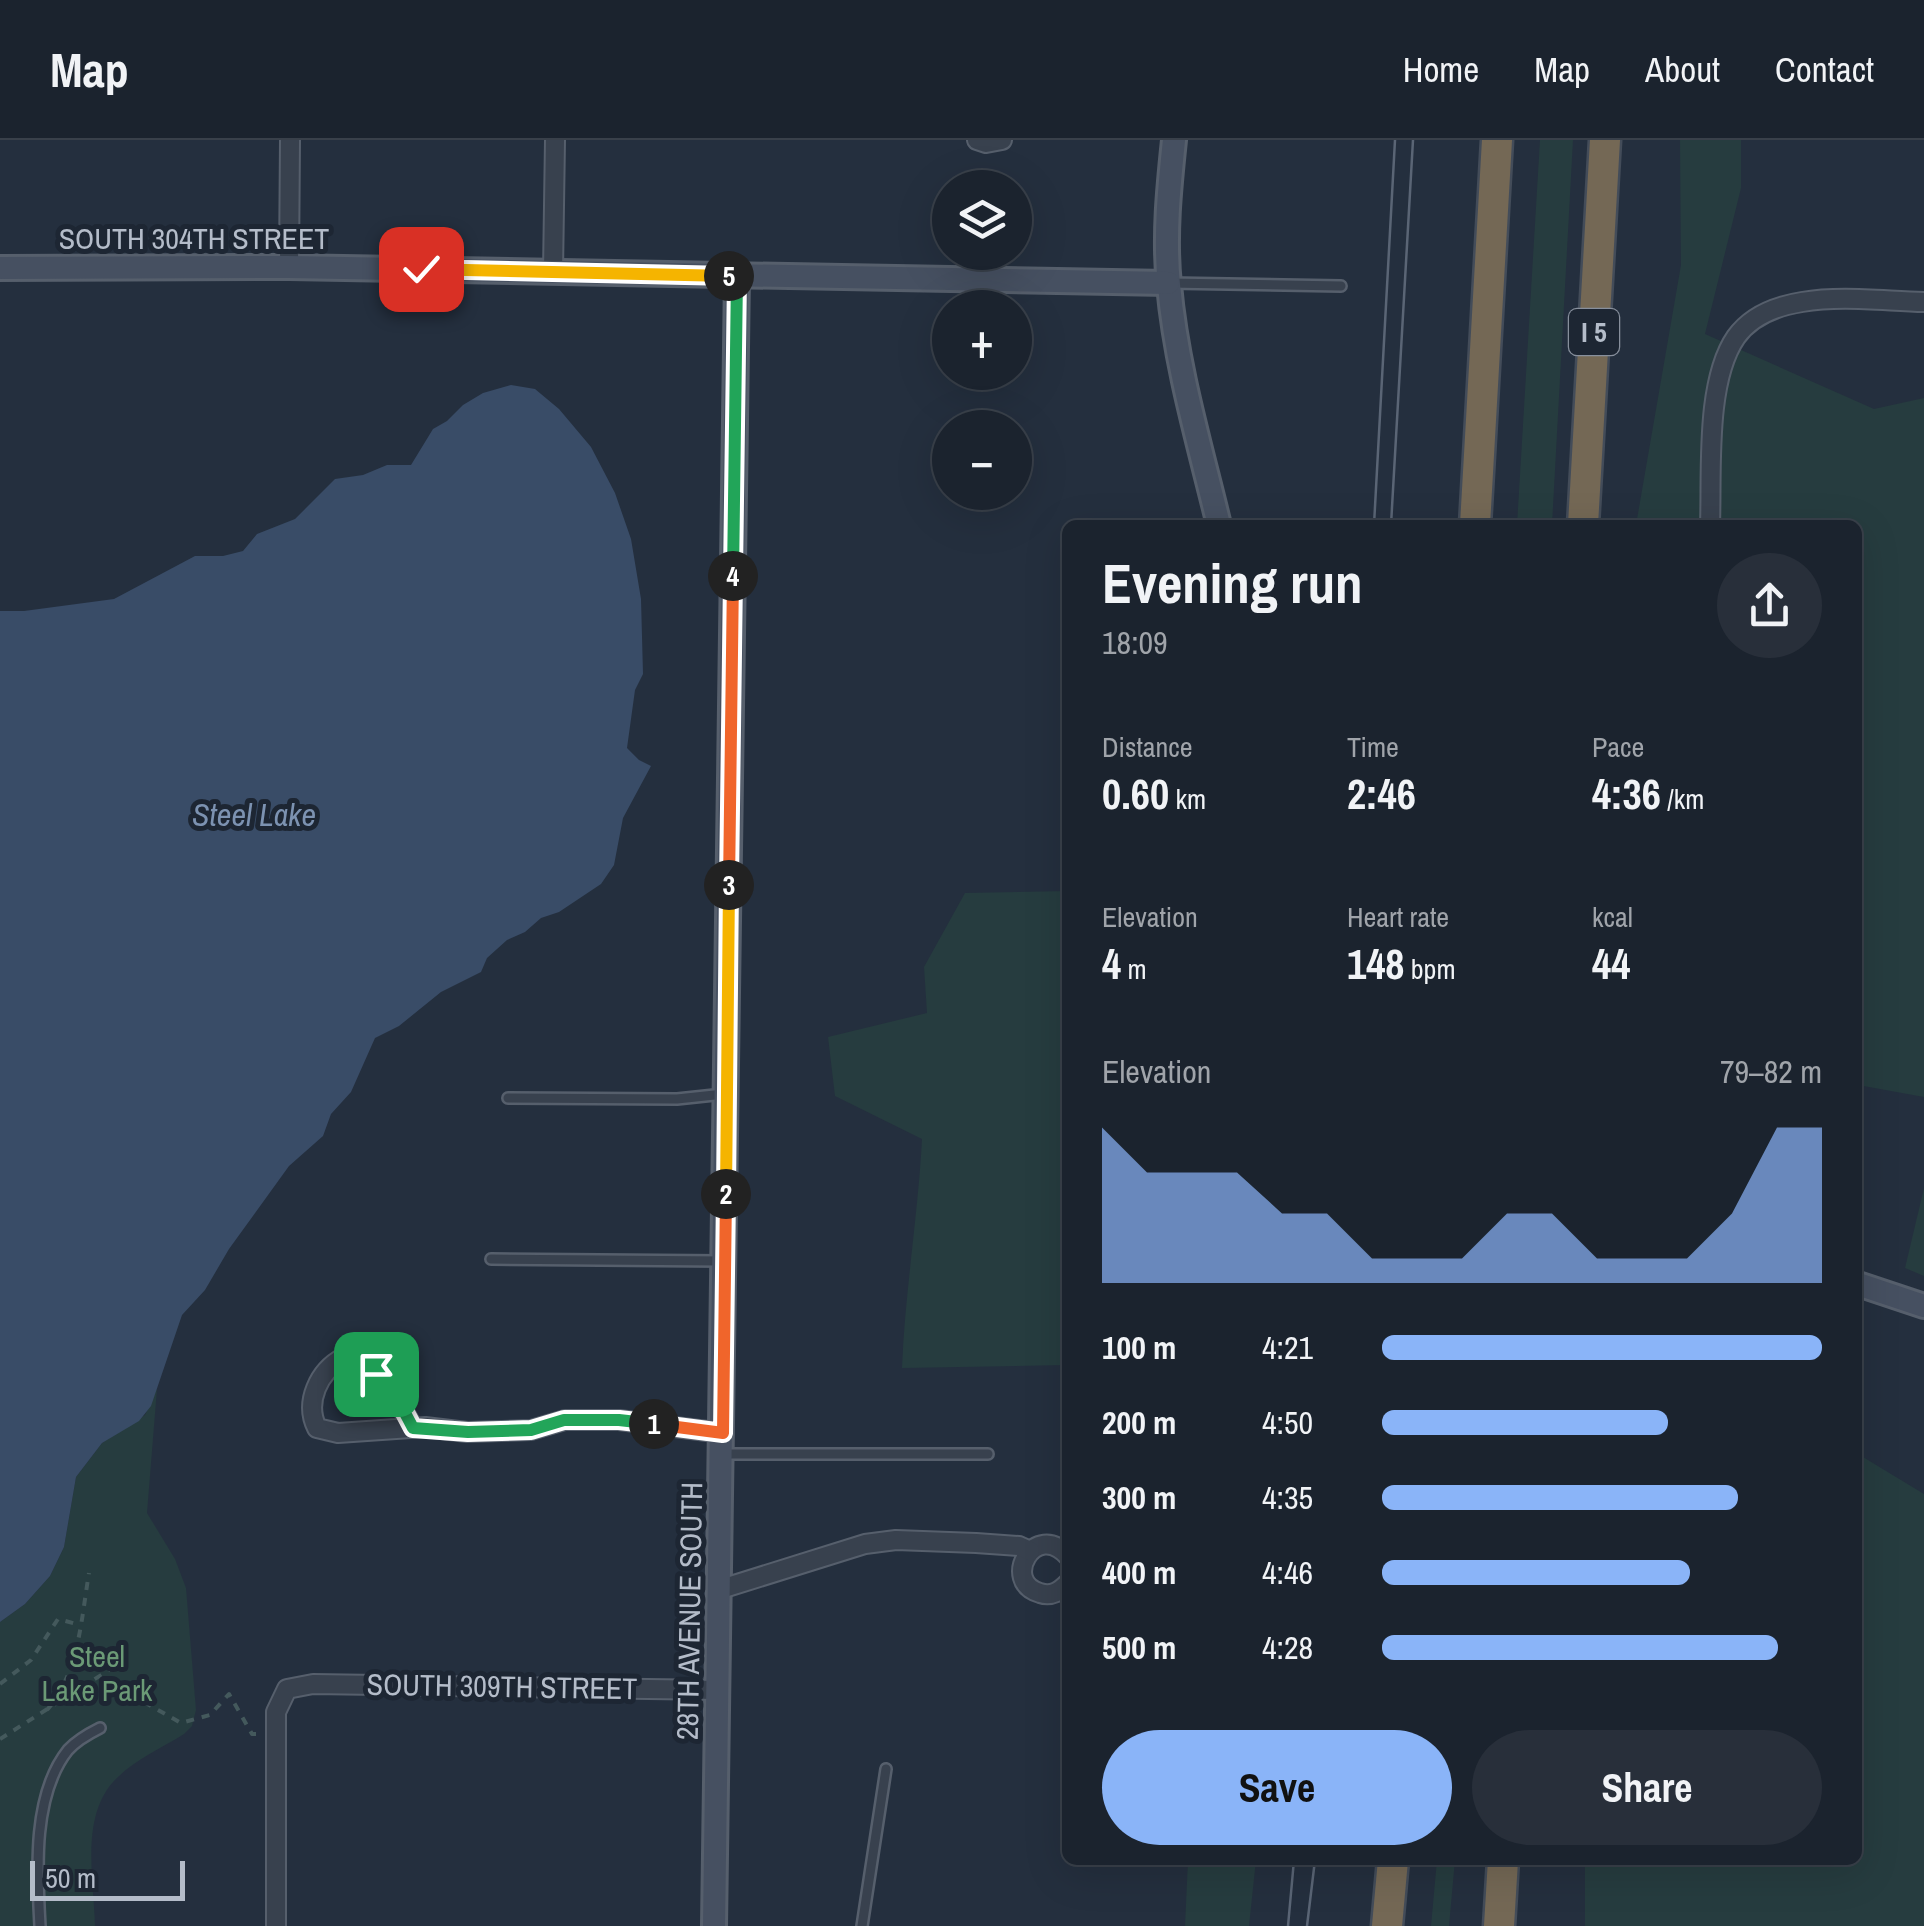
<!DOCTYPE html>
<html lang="en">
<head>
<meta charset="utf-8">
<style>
  body { margin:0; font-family:"Archivo Narrow",sans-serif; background:#282f3a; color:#f1f3f6; height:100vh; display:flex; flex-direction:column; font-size:38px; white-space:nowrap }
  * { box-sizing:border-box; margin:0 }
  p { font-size:32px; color:#a0a4aa }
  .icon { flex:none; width:55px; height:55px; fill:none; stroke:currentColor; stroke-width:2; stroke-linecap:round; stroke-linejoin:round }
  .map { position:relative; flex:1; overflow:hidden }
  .details { position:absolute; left:1062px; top:380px; width:800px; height:1345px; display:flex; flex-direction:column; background:#1b232e; border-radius:15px; box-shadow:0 10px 40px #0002,0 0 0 2px #39404a }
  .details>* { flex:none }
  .buttons { position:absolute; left:932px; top:30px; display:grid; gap:20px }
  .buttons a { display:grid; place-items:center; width:100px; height:100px; border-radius:50%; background:#1b232e; box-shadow:0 10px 40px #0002,0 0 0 2px #39404a; font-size:50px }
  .scale { position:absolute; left:30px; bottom:25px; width:155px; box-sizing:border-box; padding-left:10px; border:5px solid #b4bcc9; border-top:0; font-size:28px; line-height:35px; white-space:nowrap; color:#b4bcc9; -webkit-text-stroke:8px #1d2633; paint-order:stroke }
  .pin { position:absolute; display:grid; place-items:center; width:85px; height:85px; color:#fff; margin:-42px; border-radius:20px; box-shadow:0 5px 15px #0006 }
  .km { position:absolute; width:50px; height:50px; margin:-25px; border-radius:50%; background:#222; color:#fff; font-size:28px; line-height:50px; text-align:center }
  .round { display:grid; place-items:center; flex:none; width:105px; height:105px; border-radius:52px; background:#282f3a }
  .summary { display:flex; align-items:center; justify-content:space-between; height:170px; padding:0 40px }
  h1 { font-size:55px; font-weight:700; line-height:75px }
  .figures { display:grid; grid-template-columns:repeat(3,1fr); gap:15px; height:170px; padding:10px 40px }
  .figures div { display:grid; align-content:center }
  .figures b { font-size:42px; font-weight:700 }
  .figures small { font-size:28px; font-weight:400 }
  .figures p { font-size:28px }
  .chart { height:280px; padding:20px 40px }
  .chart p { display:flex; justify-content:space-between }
  .chart svg { width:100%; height:180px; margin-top:10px; fill:#8ab4f8; opacity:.7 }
  .cta { display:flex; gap:20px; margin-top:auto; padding:20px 40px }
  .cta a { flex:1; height:115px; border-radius:60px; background:#8ab4f8; color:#111; font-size:40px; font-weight:700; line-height:115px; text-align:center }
  .cta a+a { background:#282f3a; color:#f1f3f6 }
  ul { padding:0 40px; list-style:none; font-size:32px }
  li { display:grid; grid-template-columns:160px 120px 1fr; align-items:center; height:75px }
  li i { height:25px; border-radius:12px; background:#8ab4f8 }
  header { display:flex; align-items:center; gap:60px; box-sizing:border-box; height:140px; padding:0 50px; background:#1b232e; border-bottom:2px solid #39404a }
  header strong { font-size:48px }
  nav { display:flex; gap:55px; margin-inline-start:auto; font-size:35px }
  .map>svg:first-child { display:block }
  .green { fill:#263c3f }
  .water { fill:#394c67 }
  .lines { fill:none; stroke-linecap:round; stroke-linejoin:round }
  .lane-casing { stroke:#565f6c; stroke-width:14 }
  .street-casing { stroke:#565f6c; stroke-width:22 }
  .secondary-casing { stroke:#565f6c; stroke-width:28 }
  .highway-casing { stroke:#434c59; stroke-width:35 }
  .path { stroke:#44595c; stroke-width:4; stroke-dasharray:8 8; stroke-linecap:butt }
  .lane { stroke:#38414e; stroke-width:9 }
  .street { stroke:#38414e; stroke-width:18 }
  .secondary { stroke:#465061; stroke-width:22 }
  .highway { stroke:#746855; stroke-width:30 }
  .tram { stroke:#5a6575; stroke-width:2.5 }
  .split-1-casing { stroke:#fff; stroke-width:20 }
  .split-2-casing { stroke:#fff; stroke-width:20 }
  .split-3-casing { stroke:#fff; stroke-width:20 }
  .split-4-casing { stroke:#fff; stroke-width:20 }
  .split-5-casing { stroke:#fff; stroke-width:20 }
  .split-6-casing { stroke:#fff; stroke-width:20 }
  .split-1 { stroke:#22a559; stroke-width:12 }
  .split-2 { stroke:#f0652b; stroke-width:12 }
  .split-3 { stroke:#f5b400; stroke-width:12 }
  .split-4 { stroke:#f0652b; stroke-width:12 }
  .split-5 { stroke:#22a559; stroke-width:12 }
  .split-6 { stroke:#f5b400; stroke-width:12 }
  .labels { text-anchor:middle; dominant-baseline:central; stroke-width:10; stroke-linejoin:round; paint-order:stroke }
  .shield { fill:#1d2633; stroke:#878f9c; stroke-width:2.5 }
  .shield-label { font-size:28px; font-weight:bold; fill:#b4bcc9 }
  .street-label { font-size:30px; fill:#b4bcc9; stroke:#1d2633 }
  .park-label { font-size:30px; fill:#6b9a76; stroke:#1d2633 }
  .water-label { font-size:32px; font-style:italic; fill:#7c92b1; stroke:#1d2633 }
</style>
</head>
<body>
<header>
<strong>Map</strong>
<nav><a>Home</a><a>Map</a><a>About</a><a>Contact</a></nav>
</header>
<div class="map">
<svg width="1924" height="1786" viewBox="0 0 1924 1786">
  <rect width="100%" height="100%" fill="#242f3e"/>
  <g class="green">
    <path d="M 1540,0 L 1573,0 L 1552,385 L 1517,385 Z"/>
    <path d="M 1680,0 L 1741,0 L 1741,48 L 1705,194 L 1874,269 L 1924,258 L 1924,957 L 1858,945 L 1858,385 L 1636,385 L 1681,125 Z"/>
    <path d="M 1067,751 L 1067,1225 L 902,1228 C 905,1151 918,1076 922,999 L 835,956 L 828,897 L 927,873 L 924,827 L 965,753 Z"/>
    <path d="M 1924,1048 L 1924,1136 L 1905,1128 Z"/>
    <path d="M 157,1249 L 147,1373 L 175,1419 L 186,1448 L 196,1570 L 192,1586 L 184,1594 C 162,1608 136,1619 118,1637 C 79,1673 94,1738 95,1786 L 0,1786 L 0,1482 L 25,1464 L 50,1436 L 64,1407 L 76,1337 L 102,1303 L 145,1275 Z"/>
    <path d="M 1858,1314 L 1924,1354 L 1924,1786 L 1585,1786 L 1585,1720 L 1858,1720 Z"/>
    <path d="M 1188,1720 L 1256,1720 L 1249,1786 L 1185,1786 Z"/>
    <path d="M 1437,1720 L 1455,1720 L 1449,1786 L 1431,1786 Z"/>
  </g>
  <path class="water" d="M 511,245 L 535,249 L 559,269 L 591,307 L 615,353 L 631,399 L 641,459 L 643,534 L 635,550 L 627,608 L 639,620 L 651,626 L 623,678 L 614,725 L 601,744 L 559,772 L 541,778 L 525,792 L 507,800 L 487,818 L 481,832 L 441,852 L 399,886 L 375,898 L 351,952 L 331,974 L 323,996 L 289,1026 L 229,1109 L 205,1150 L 182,1175 L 151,1266 L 139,1281 L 102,1303 L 76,1337 L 64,1407 L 50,1436 L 25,1464 L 0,1482 L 0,471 L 24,471 L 114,459 L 195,416 L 223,416 L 243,411 L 257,394 L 295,379 L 335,339 L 363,335 L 387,325 L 411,325 L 433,289 L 447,281 L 463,265 L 483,253 Z"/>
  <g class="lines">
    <defs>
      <g id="lane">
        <path d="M 1169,143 L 1341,146"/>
        <path d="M 508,958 L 677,959 L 724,954"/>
        <path d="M 491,1119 L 722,1121"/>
        <path d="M 722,1314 L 988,1314"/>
        <path d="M 40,1786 C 37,1732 32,1655 68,1610 C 77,1600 88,1594 100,1588"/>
        <path d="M 862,1786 L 886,1629"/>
      </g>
      <g id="street">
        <path d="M 977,0 L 986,3 L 1002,0"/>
        <path d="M 289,127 L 290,0"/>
        <path d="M 553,132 L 555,0"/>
        <path d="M 1710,385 C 1712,332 1705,242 1736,197 C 1751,176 1777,166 1802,162 C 1841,155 1884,161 1924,162"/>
        <path d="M 413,1288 C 396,1256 380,1227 343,1218 C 319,1231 304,1262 317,1288 L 338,1293 L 425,1287 L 467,1292 L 531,1290 L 565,1280 L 619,1280 L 723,1293"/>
        <path d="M 1068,1416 C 1035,1379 1000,1442 1040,1453 C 1052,1457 1060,1451 1068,1443"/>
        <path d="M 721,1449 L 865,1404 L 896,1400 L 976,1403 L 1019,1406 L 1030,1411"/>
        <path d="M 276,1786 L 276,1572 L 287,1549 L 313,1544 L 718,1550"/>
      </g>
      <g id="secondary">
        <path d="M 1174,0 C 1169,48 1164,97 1169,145 C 1176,226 1200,306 1219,385"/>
        <path d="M 0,128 L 289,127 L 1168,143"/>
        <path d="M 1858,1144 L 1924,1166"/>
        <path d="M 714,1786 L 737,136"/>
      </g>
      <g id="highway">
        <path d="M 1475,385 L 1497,0"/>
        <path d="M 1583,385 L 1605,0"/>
        <path d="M 1387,1786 L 1393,1720"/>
        <path d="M 1499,1786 L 1503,1720"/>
      </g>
    </defs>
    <use href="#lane" class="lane-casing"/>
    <use href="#street" class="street-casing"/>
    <use href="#secondary" class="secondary-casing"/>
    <use href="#highway" class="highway-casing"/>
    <g class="path">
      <path d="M 0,1544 L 31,1520 L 58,1479 L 80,1485"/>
      <path d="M 144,1562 L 181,1583 L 210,1575 L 229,1554 L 252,1594 L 256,1594"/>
      <path d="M 47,1570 C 79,1533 81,1480 89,1433"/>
      <path d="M 0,1599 L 109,1530"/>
    </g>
    <use href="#lane" class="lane"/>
    <use href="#street" class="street"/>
    <use href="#secondary" class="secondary"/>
    <use href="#highway" class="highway"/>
    <g class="tram">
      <path d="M 1374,385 L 1395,0"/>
      <path d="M 1391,385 L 1413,0"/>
      <path d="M 1288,1786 L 1294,1720"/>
      <path d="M 1307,1786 L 1315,1720"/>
    </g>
  </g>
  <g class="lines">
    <defs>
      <path id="split-1" d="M 376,1234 L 394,1252 L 413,1288 L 468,1292 L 531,1290 L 564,1280 L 619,1280 L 654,1284"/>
      <path id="split-2" d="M 654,1284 L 723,1293 L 726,1054"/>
      <path id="split-3" d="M 726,1054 L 729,745"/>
      <path id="split-4" d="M 729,745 L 733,436"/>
      <path id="split-5" d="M 729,136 L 737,136 L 733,436"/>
      <path id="split-6" d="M 421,129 L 729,136"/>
    </defs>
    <use href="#split-1" class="split-1-casing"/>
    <use href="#split-2" class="split-2-casing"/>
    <use href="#split-3" class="split-3-casing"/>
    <use href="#split-4" class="split-4-casing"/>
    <use href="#split-5" class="split-5-casing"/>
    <use href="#split-6" class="split-6-casing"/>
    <use href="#split-1" class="split-1"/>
    <use href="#split-2" class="split-2"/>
    <use href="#split-3" class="split-3"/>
    <use href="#split-4" class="split-4"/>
    <use href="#split-5" class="split-5"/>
    <use href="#split-6" class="split-6"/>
  </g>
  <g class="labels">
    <rect class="shield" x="1569" y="169" width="50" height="46" rx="8"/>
    <g class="shield-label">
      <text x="1594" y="192">I 5</text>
    </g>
    <g class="street-label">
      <text x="194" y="98">SOUTH 304TH STREET</text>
      <text transform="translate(689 1471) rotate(-89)">28TH AVENUE SOUTH</text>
      <text transform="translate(502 1546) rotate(1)">SOUTH 309TH STREET</text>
    </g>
    <g class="park-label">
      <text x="97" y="1516">Steel<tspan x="97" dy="34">Lake Park</tspan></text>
    </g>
    <g class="water-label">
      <text x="254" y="674">Steel Lake</text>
    </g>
  </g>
</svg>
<div class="buttons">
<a><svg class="icon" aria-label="layers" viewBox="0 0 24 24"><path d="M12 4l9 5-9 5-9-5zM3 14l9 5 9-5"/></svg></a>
<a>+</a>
<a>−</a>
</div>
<div class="scale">50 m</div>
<div class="pin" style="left:376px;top:1234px;background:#1e9e55"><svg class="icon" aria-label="arrive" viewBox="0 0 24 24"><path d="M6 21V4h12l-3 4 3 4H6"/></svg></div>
<div class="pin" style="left:421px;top:129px;background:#d93025"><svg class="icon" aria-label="check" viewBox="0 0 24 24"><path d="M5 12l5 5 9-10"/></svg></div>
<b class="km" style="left:654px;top:1284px">1</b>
<b class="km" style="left:726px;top:1054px">2</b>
<b class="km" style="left:729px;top:745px">3</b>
<b class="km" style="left:733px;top:436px">4</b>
<b class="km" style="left:729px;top:136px">5</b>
<section class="details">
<div class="summary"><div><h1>Evening run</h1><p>18:09</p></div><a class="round"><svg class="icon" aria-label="share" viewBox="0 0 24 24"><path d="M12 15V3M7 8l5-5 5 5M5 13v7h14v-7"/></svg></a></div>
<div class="figures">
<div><p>Distance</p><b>0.60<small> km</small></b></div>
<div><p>Time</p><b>2:46</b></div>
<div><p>Pace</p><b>4:36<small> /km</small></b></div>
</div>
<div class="figures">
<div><p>Elevation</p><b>4<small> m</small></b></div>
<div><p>Heart rate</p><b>148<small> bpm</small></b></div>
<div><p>kcal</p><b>44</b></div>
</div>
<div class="chart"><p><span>Elevation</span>79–82 m</p>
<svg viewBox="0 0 160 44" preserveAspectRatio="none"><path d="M0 44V6L10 17L20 17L30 17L40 27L50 27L60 38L70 38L80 38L90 27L100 27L110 38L120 38L130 38L140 27L150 6L160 6V44z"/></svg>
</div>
<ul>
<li><b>100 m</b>4:21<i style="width:100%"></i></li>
<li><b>200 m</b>4:50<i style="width:65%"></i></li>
<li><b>300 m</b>4:35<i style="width:81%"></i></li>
<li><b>400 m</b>4:46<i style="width:70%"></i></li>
<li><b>500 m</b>4:28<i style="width:90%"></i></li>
</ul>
<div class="cta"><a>Save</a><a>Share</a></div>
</section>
</div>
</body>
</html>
